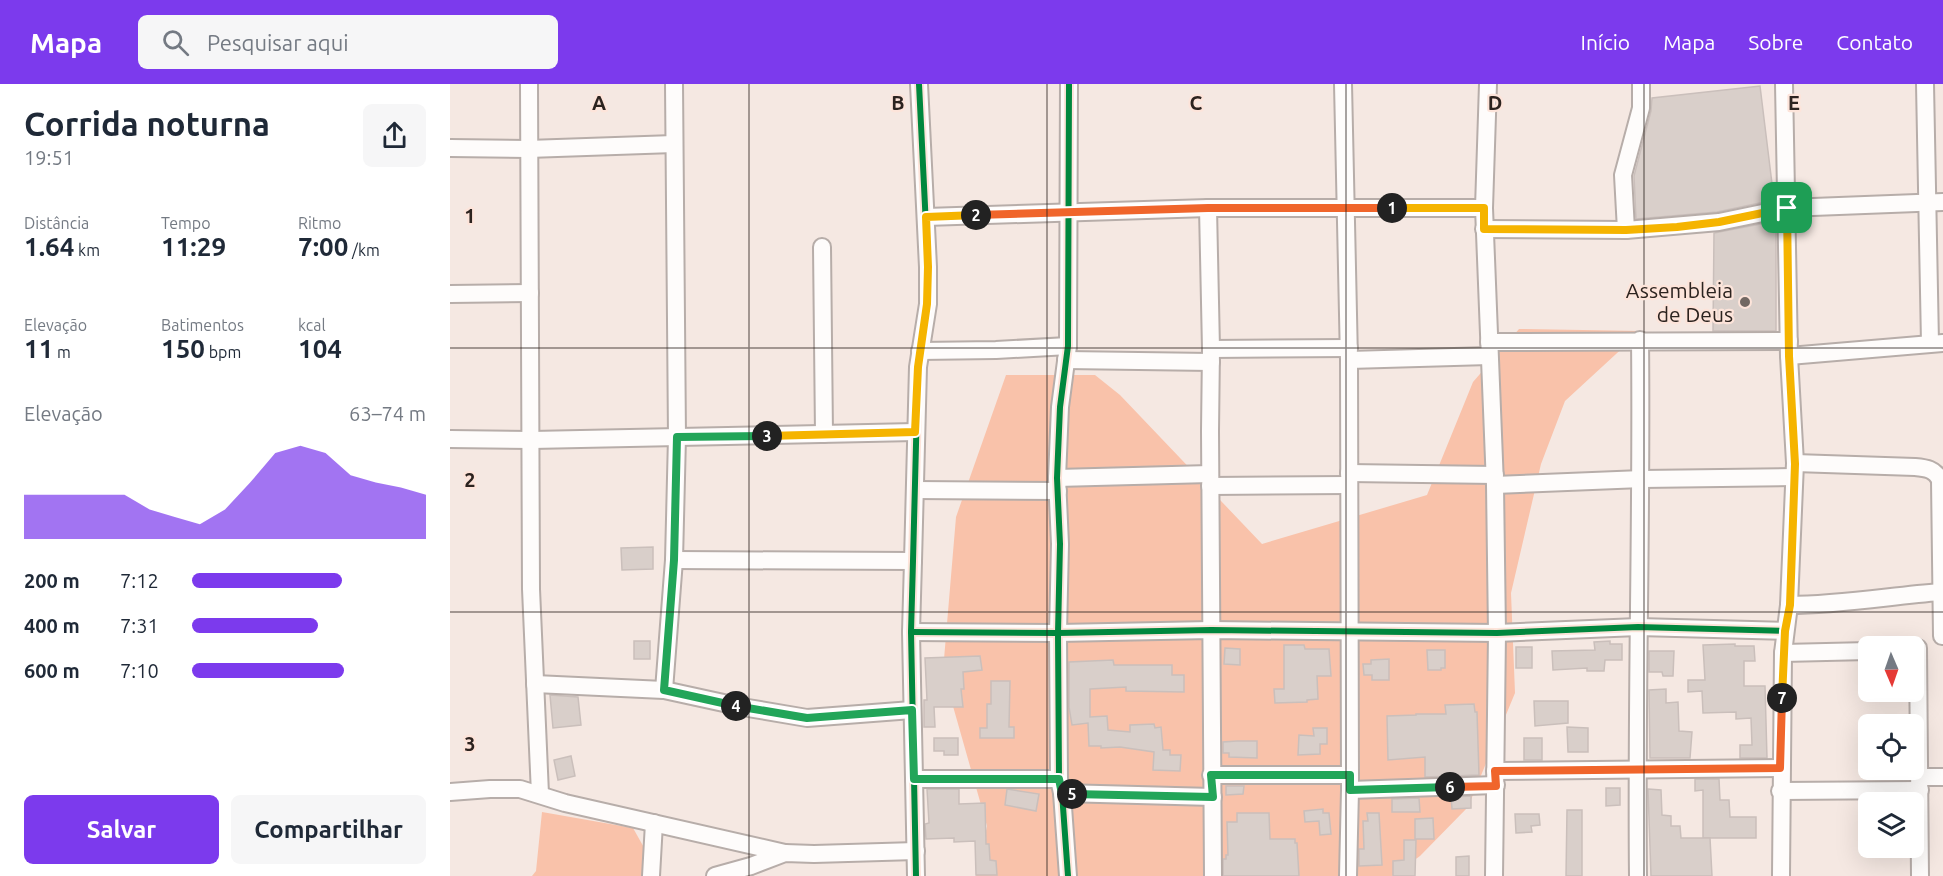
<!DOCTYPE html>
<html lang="pt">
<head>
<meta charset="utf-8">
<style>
  body { margin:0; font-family:Ubuntu,sans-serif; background:#f6f6f7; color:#1f2937; height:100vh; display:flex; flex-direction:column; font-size:22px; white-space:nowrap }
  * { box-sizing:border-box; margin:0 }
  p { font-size:20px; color:#747a83 }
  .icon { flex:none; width:33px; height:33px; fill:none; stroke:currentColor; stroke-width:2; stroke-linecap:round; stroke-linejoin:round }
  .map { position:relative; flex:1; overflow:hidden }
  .side { display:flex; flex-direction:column; background:#fff; width:450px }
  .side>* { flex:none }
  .needle { width:39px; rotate:178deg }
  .tools { position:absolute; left:1408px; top:552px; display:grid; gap:12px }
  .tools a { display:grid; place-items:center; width:66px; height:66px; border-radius:9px; background:#fff; box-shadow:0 6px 24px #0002; font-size:30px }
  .pin { position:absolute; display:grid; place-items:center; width:51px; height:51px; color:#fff; margin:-26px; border-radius:12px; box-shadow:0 3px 9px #0006 }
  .km { position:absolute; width:30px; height:30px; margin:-15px; border-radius:50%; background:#222; color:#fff; font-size:16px; line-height:30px; text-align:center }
  .round { display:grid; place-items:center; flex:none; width:63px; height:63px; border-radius:9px; background:#f6f6f7 }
  .overview { display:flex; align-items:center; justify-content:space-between; height:102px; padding:0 24px }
  h1 { font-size:33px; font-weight:700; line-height:45px }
  .metrics { display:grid; grid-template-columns:repeat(3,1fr); gap:9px; height:102px; padding:6px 24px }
  .metrics div { display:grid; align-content:center }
  .metrics b { font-size:26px; font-weight:700 }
  .metrics small { font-size:16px; font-weight:400 }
  .metrics p { font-size:16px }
  .chart { height:168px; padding:12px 24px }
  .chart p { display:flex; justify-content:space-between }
  .chart svg { width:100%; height:108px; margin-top:6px; fill:#7c3aed; opacity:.7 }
  .cta { display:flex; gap:12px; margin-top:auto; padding:12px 24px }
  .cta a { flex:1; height:69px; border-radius:9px; background:#7c3aed; color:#fff; font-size:24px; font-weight:700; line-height:69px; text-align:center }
  .cta a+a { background:#f6f6f7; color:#1f2937 }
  ul { padding:0 24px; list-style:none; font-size:20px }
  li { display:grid; grid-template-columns:96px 72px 1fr; align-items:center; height:45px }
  li i { height:15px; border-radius:8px; background:#7c3aed }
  header { display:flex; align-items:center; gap:36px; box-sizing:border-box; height:84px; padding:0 30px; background:#7c3aed; color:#fff }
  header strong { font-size:28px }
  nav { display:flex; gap:33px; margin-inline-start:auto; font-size:21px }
  .search { width:420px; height:54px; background:#f6f6f7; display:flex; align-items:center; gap:15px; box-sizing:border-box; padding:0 21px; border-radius:9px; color:#747a83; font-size:22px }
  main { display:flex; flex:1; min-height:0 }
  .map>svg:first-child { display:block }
  .green { fill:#f9c2aa }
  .building { fill:#d9cfca; stroke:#cabfbb; stroke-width:1.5 }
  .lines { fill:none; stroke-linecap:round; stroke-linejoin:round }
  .street-casing { stroke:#b7ada9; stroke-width:20 }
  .street { stroke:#fefcfb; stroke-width:16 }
  .cycleway-casing { stroke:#fde4da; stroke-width:10 }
  .cycleway { stroke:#00873e; stroke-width:6 }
  .split-1-casing { stroke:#fff; stroke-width:12 }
  .split-2-casing { stroke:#fff; stroke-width:12 }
  .split-3-casing { stroke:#fff; stroke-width:12 }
  .split-4-casing { stroke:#fff; stroke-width:12 }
  .split-5-casing { stroke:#fff; stroke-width:12 }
  .split-6-casing { stroke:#fff; stroke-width:12 }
  .split-7-casing { stroke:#fff; stroke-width:12 }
  .split-8-casing { stroke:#fff; stroke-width:12 }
  .split-1 { stroke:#f5b400; stroke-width:8 }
  .split-2 { stroke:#f0652b; stroke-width:8 }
  .split-3 { stroke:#f5b400; stroke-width:8 }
  .split-4 { stroke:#22a559; stroke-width:8 }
  .split-5 { stroke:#22a559; stroke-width:8 }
  .split-6 { stroke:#22a559; stroke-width:8 }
  .split-7 { stroke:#f0652b; stroke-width:8 }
  .split-8 { stroke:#f5b400; stroke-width:8 }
  .grid { fill:none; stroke:#2c231f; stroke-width:1.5; stroke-opacity:0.55 }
  .poi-dot { fill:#726863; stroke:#fde4da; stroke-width:2 }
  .labels { text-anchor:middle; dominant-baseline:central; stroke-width:4.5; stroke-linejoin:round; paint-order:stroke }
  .poi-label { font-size:21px; fill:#2c231f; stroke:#fde4da; text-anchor:end }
  .grid-label { font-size:20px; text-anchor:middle; font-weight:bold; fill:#2c231f; stroke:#fde4da; stroke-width:4.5; stroke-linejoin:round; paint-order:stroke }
</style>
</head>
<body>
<header>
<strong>Mapa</strong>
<div class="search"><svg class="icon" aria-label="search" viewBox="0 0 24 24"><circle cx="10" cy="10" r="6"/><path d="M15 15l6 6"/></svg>Pesquisar aqui</div>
<nav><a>Início</a><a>Mapa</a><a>Sobre</a><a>Contato</a></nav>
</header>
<main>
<section class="side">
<div class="overview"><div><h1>Corrida noturna</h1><p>19:51</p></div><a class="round"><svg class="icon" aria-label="share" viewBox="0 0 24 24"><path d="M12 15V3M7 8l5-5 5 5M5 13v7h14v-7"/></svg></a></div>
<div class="metrics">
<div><p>Distância</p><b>1.64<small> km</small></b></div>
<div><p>Tempo</p><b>11:29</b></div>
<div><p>Ritmo</p><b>7:00<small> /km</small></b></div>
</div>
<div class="metrics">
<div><p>Elevação</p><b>11<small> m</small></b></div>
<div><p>Batimentos</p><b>150<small> bpm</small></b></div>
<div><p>kcal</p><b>104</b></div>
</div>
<div class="chart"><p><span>Elevação</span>63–74 m</p>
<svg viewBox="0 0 160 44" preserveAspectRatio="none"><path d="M0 44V26L10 26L20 26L30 26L40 26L50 32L60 35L70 38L80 32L90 21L100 9L110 6L120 9L130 18L140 21L150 23L160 26V44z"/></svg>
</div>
<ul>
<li><b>200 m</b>7:12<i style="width:64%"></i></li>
<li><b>400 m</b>7:31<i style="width:54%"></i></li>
<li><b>600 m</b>7:10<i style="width:65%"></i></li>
</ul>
<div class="cta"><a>Salvar</a><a>Compartilhar</a></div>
</section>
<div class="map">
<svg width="1493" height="792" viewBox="0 0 1493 792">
  <rect width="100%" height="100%" fill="#f5e8e2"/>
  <g class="green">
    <path d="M 1069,245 L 1191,247 L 1115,317 L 1091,380 L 1061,509 L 1065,609 L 1018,723 L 970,772 L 942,792 L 526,792 L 537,742 L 493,587 L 506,433 L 556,291 L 645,291 L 670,311 L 812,460 L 977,411 L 1023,298 Z"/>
    <path d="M 92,728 L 183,744 L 210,792 L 82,792 L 86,787 Z"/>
  </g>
  <g class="building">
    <path d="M 1310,2 L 1324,116 L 1267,128 L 1186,135 L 1184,92 L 1201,27 L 1202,14 Z"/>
    <path d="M 1326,137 L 1326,247 L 1263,247 L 1264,149 Z"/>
    <path d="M 203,463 L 203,485 L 172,486 L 171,464 Z"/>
    <rect x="184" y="557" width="16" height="18"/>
    <path d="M 1160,557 L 1160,560 L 1172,560 L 1172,576 L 1155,576 L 1154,587 L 1137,587 L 1137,584 L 1103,586 L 1102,567 L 1145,566 L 1144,558 Z"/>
    <path d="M 1285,560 L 1285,562 L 1304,562 L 1305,577 L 1294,577 L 1294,602 L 1315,602 L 1317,674 L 1290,674 L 1290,661 L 1302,661 L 1301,634 L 1286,635 L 1286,628 L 1253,629 L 1252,607 L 1238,608 L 1238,596 L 1255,596 L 1253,561 Z"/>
    <path d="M 834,561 L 854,561 L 855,565 L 879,565 L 881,592 L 867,592 L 868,615 L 857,616 L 857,618 L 825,619 L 824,605 L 834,605 Z"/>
    <rect x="1066" y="563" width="16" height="21"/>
    <path d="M 775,564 L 790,565 L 790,581 L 774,580 Z"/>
    <path d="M 977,566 L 995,566 L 995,584 L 991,584 L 991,586 L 978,586 Z"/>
    <path d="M 1199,567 L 1224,567 L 1223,592 L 1213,592 L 1212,588 L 1199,588 Z"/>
    <path d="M 530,572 L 532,586 L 513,588 L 514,605 L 511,605 L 513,623 L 484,623 L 485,643 L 474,643 L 474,616 L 477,616 L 475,574 Z"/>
    <path d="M 939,575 L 939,596 L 922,596 L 922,591 L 914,591 L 913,580 L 921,580 L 921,576 Z"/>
    <path d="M 663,576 L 664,581 L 722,581 L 722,591 L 734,591 L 734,608 L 676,607 L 676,603 L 640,605 L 640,633 L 657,632 L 658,646 L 680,648 L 680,641 L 704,640 L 705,644 L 711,643 L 713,666 L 720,666 L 720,671 L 731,671 L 730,687 L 703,686 L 704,668 L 670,663 L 651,664 L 651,662 L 639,662 L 638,639 L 622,641 L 619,623 L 619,578 Z"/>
    <path d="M 541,597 L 560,597 L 559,643 L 564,643 L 564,654 L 530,654 L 530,644 L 537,644 L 537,620 L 541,620 Z"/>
    <path d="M 1216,605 L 1216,619 L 1228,618 L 1229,647 L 1242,648 L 1240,674 L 1200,674 L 1199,606 Z"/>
    <path d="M 100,611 L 128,613 L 131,641 L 103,644 Z"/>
    <path d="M 1084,617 L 1118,617 L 1118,639 L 1085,642 Z"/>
    <path d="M 1024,620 L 1025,628 L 1027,628 L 1029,691 L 975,693 L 975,673 L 938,676 L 937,632 L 966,631 L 966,630 L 996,630 L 995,621 Z"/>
    <path d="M 1117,643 L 1138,644 L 1138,668 L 1118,668 Z"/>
    <path d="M 863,644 L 877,644 L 877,660 L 870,660 L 870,670 L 848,671 L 849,651 L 864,652 Z"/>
    <path d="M 484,654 L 508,654 L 508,671 L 494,671 L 494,667 L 484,667 Z"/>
    <rect x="1074" y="654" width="18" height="22"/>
    <path d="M 787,657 L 807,657 L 807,674 L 779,673 L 779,669 L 773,669 L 773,658 Z"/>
    <path d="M 121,672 L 125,692 L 108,696 L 104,676 Z"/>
    <path d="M 1245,695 L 1269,695 L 1270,716 L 1279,716 L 1280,733 L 1306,733 L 1306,754 L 1253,754 L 1253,706 L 1245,707 Z"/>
    <path d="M 776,702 L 794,702 L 793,710 L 776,711 Z"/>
    <path d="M 1156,704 L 1170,704 L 1170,721 L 1156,722 Z"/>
    <path d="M 477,705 L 509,705 L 509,720 L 535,719 L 536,760 L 539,760 L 540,776 L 546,777 L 547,791 L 526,791 L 525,757 L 504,758 L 504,754 L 476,755 L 475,740 L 479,739 Z"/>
    <path d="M 557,705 L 589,710 L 586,727 L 555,721 Z"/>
    <path d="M 1198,705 L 1211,706 L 1212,731 L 1221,732 L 1221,742 L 1230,742 L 1231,754 L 1260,754 L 1262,792 L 1201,792 Z"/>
    <path d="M 1021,712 L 1021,724 L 1002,725 L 1001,713 Z"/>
    <path d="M 969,714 L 970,728 L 942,728 L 942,715 Z"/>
    <path d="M 873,725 L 873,729 L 879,729 L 881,750 L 870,751 L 869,737 L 855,738 L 854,727 Z"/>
    <path d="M 1117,726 L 1132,726 L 1132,792 L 1116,792 Z"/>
    <path d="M 787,729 L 819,729 L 820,755 L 845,755 L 845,759 L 847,759 L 849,792 L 773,792 L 773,775 L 776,775 L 776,771 L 778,771 L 777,738 L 787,738 Z"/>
    <path d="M 917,729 L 929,729 L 932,781 L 909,782 L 909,765 L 914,765 L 913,737 L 918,737 Z"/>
    <path d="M 1065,730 L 1089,730 L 1090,741 L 1081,742 L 1082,748 L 1066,749 Z"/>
    <path d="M 983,734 L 984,755 L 965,755 L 965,735 Z"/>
    <path d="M 954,756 L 966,756 L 965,792 L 943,792 L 943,777 L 954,776 Z"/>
    <path d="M 1019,772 L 1019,792 L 1006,792 L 1006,773 Z"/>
  </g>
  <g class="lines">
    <defs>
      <g id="street">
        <path d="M 79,0 L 81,505 L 90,710"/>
        <path d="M 893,0 L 899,276 L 900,706 L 898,792"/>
        <path d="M 1038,0 L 1034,124 L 1045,401 L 1047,549 L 1044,792"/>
        <path d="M 1475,0 L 1480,259"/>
        <path d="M 0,64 L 78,65 L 224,60"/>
        <path d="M 758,124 L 761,265 L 760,347 L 763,792"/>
        <path d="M 476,133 L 758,124 L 1034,124"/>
        <path d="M 1034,145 L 1176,146 L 1269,138 L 1337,124 L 1493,118"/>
        <path d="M 1176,146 L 1173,91 L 1191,24 L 1191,0"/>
        <path d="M 372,163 L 374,350"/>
        <path d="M 0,210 L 80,209"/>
        <path d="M 1039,258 L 1339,257"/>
        <path d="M 761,265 L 899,264"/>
        <path d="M 470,267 L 546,266 L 618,262"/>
        <path d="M 1339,272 L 1493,259"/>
        <path d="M 616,276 L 761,278"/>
        <path d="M 899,276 L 1039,272"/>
        <path d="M 0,355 L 82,356 L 465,348"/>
        <path d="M 1345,379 L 1465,383 C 1476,384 1485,385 1490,396 L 1492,552"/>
        <path d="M 899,389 L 1045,391"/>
        <path d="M 607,394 L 760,390"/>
        <path d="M 1045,401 L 1192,395 L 1344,393"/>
        <path d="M 760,402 L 898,401"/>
        <path d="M 465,406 L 608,407"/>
        <path d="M 224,476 L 463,477"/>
        <path d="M 1339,521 C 1390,521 1440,512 1490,508"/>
        <path d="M 461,548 L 608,549 L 761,546 L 1047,549 L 1188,543 L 1335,547"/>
        <path d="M 1468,564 L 1470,792"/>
        <path d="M 1333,569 L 1419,567"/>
        <path d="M 85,600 L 214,606 L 292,623 L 357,634 L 462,626"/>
        <path d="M 214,606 L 224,476 L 227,353 L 224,0"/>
        <path d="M 1045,687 L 1330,684"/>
        <path d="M 761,691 L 900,691"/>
        <path d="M 1470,693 L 1493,693"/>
        <path d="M 464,695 L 609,695"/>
        <path d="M 900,706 L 1046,701"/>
        <path d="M 1330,707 L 1470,706"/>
        <path d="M 0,708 L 40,705 L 70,705 L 115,719 L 335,769"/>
        <path d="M 612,709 L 763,713"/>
        <path d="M 201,792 L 204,739"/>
        <path d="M 265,792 L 301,782 L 335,769 L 364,770 L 466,767"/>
        <path d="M 466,792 L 461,548 L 463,477 L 468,283 L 478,220 L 478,183 L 469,0"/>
        <path d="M 618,792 L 612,709 L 609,695 L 608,549 L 610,460 L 607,394 L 610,323 L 618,262 L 619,0"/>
        <path d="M 1188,792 C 1186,613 1192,435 1190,256"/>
        <path d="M 1331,792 L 1333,569 L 1339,521 L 1345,379 L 1339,272 L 1334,0"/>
      </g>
    </defs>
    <use href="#street" class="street-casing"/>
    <use href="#street" class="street"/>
    <defs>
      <g id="cycleway">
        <path d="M 461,548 L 608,549 L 761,546 L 1047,549 L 1188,543 L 1335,547"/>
        <path d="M 466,792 L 461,548 L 463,477 L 468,283 L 478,220 L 478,183 L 469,0"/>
        <path d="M 618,792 L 612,709 L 609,695 L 608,549 L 610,460 L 607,394 L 610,323 L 618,262 L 619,0"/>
      </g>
    </defs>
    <use href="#cycleway" class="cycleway-casing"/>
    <use href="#cycleway" class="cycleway"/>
  </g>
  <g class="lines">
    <defs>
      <path id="split-1" d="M 942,124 L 1034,124 L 1034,145 L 1176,146 L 1227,143 L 1269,138 L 1337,124"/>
      <path id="split-2" d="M 526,131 L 758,124 L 942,124"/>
      <path id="split-3" d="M 317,352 L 465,348 L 468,283 L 477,220 L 478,183 L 476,133 L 526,131"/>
      <path id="split-4" d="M 286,622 L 214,606 L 224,476 L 227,353 L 317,352"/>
      <path id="split-5" d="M 286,622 L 357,634 L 462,626 L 464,695 L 609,695 L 612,710 L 622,710"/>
      <path id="split-6" d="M 622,710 L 763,713 L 761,691 L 900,691 L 900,706 L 1000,703"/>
      <path id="split-7" d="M 1000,703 L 1046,702 L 1045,687 L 1330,684 L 1332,614"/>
      <path id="split-8" d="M 1332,614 L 1335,547 L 1340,521 L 1345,380 L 1339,272 L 1337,124"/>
    </defs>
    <use href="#split-1" class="split-1-casing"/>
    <use href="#split-2" class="split-2-casing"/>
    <use href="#split-3" class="split-3-casing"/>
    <use href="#split-4" class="split-4-casing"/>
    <use href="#split-5" class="split-5-casing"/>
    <use href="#split-6" class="split-6-casing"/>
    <use href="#split-7" class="split-7-casing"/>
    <use href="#split-8" class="split-8-casing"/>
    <use href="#split-1" class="split-1"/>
    <use href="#split-2" class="split-2"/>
    <use href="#split-3" class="split-3"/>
    <use href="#split-4" class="split-4"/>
    <use href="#split-5" class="split-5"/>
    <use href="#split-6" class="split-6"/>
    <use href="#split-7" class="split-7"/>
    <use href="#split-8" class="split-8"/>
  </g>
  <path class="grid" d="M 299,0 L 299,792M 597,0 L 597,792M 896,0 L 896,792M 1194,0 L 1194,792M 0,264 L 1493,264M 0,528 L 1493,528"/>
  <circle class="poi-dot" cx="1295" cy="218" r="6"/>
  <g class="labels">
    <g class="poi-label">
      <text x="1283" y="206">Assembleia<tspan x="1283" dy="24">de Deus</tspan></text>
    </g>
  </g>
  <g class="grid-label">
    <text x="149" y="26">A</text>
    <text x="448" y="26">B</text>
    <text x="746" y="26">C</text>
    <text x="1045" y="26">D</text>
    <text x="1344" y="26">E</text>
    <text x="20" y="139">1</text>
    <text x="20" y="403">2</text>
    <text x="20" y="667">3</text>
  </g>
</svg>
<div class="tools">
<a><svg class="needle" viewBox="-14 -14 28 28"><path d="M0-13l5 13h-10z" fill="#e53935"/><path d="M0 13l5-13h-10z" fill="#747a83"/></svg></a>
<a><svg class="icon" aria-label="locate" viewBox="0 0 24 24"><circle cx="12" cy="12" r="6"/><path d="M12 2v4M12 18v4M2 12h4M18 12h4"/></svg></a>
<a><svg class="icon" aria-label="layers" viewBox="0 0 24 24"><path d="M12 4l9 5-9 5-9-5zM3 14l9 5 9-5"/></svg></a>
</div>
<div class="pin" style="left:1337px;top:124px;background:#1e9e55"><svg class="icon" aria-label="arrive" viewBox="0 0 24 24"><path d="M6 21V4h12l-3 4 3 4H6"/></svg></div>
<b class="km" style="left:942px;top:124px">1</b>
<b class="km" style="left:526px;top:131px">2</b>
<b class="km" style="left:317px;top:352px">3</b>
<b class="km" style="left:286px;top:622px">4</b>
<b class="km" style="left:622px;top:710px">5</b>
<b class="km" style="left:1000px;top:703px">6</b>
<b class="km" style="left:1332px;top:614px">7</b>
</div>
</main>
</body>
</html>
